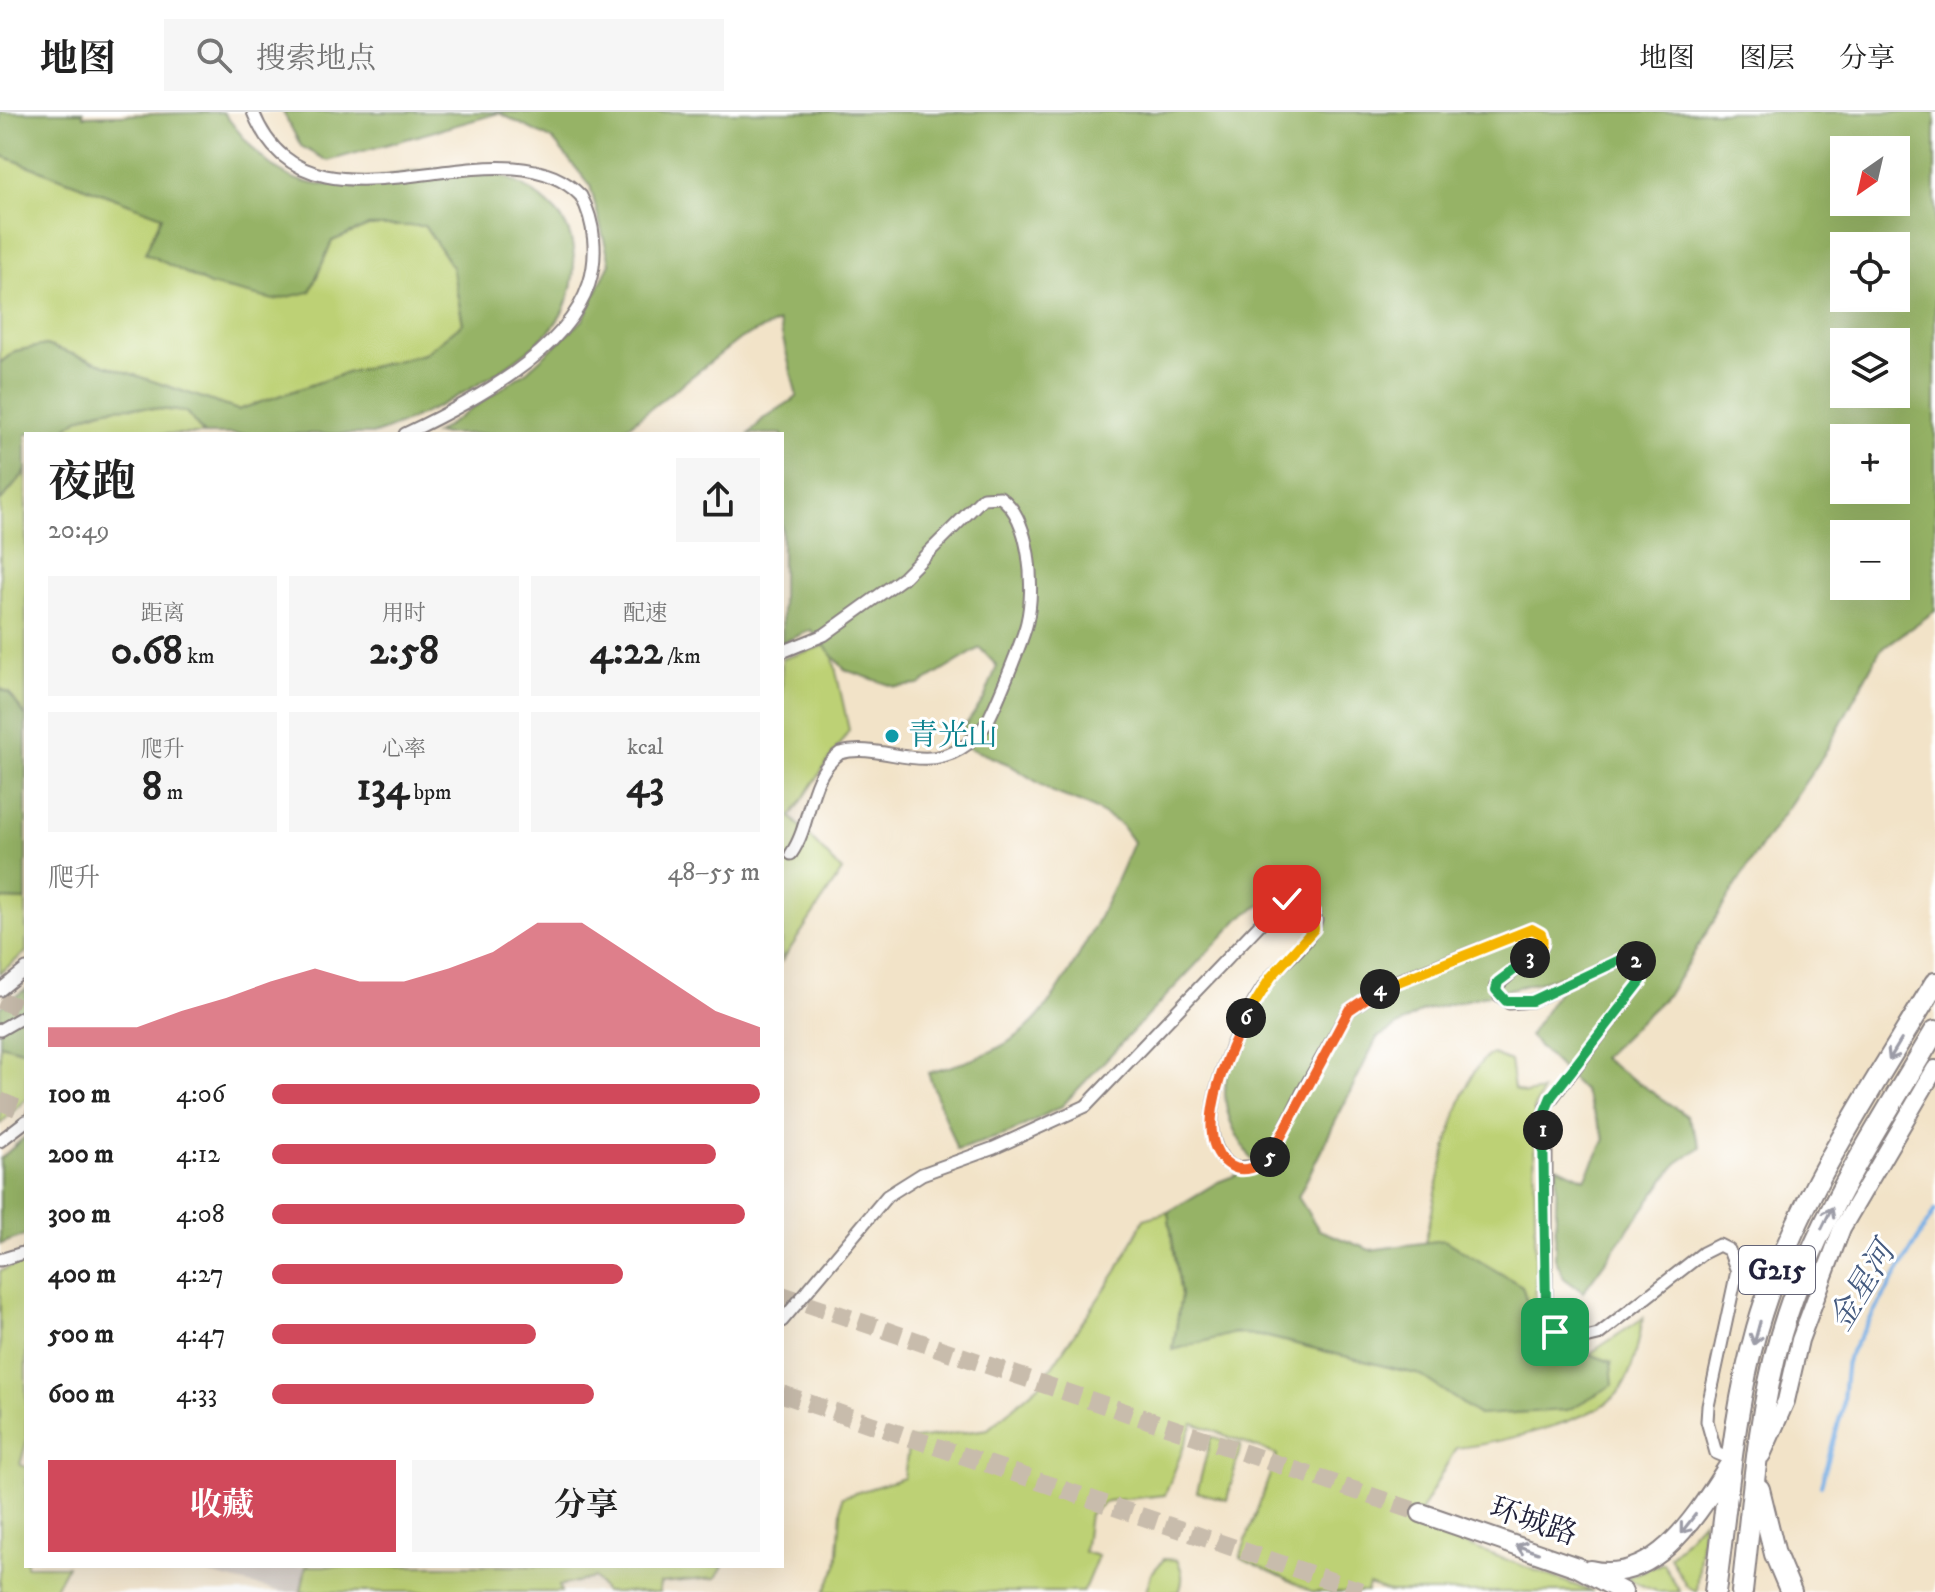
<!DOCTYPE html>
<html lang="zh">
<head>
<meta charset="utf-8">
<style>
  body { margin:0; font-family:"IM FELL DW Pica","Noto Serif SC",serif; background:#f6f6f6; color:#222; height:100vh; display:flex; flex-direction:column; font-size:30px; white-space:nowrap }
  * { box-sizing:border-box; margin:0 }
  p { font-size:26px; color:#767676 }
  .icon { flex:none; width:44px; height:44px; fill:none; stroke:currentColor; stroke-width:2; stroke-linecap:round; stroke-linejoin:round }
  .map { position:relative; flex:1; overflow:hidden }
  .drawer { position:absolute; left:24px; top:320px; width:760px; height:1136px; display:flex; flex-direction:column; background:#fff; border-radius:0px; box-shadow:0 8px 32px #0002 }
  .drawer>* { flex:none }
  .needle { width:52px; rotate:214deg }
  .tools { position:absolute; left:1830px; top:24px; display:grid; gap:16px }
  .tools a { display:grid; place-items:center; width:80px; height:80px; border-radius:0px; background:#fff; box-shadow:0 8px 32px #0002; font-size:40px }
  .pin { position:absolute; display:grid; place-items:center; width:68px; height:68px; color:#fff; margin:-34px; border-radius:16px; box-shadow:0 4px 12px #0006 }
  .km { position:absolute; width:40px; height:40px; margin:-20px; border-radius:50%; background:#222; color:#fff; font-size:22px; line-height:40px; text-align:center }
  .round { display:grid; place-items:center; flex:none; width:84px; height:84px; border-radius:0px; background:#f6f6f6 }
  .headline { display:flex; align-items:center; justify-content:space-between; height:136px; padding:0 24px }
  h1 { font-size:44px; font-weight:700; line-height:60px }
  .stats { display:grid; grid-template-columns:repeat(3,1fr); gap:12px; height:136px; padding:8px 24px }
  .stats div { display:grid; align-content:center; border-radius:0px; background:#f6f6f6; text-align:center }
  .stats b { font-size:40px; font-weight:700 }
  .stats small { font-size:22px; font-weight:400 }
  .stats p { font-size:22px }
  .chart { height:224px; padding:16px 24px }
  .chart p { display:flex; justify-content:space-between }
  .chart svg { width:100%; height:144px; margin-top:8px; fill:#d1495b; opacity:.7 }
  .button { display:flex; gap:16px; margin-top:auto; padding:16px 24px }
  .button a { flex:1; height:92px; border-radius:0px; background:#d1495b; color:#fff; font-size:32px; font-weight:700; line-height:92px; text-align:center }
  .button a+a { background:#f6f6f6; color:#222 }
  ul { padding:0 24px; list-style:none; font-size:26px }
  li { display:grid; grid-template-columns:128px 96px 1fr; align-items:center; height:60px }
  li i { height:20px; border-radius:10px; background:#d1495b }
  header { display:flex; align-items:center; gap:48px; box-sizing:border-box; height:112px; padding:0 40px; background:#fff; border-bottom:2px solid #e0e0e0 }
  header strong { font-size:38px }
  nav { display:flex; gap:44px; margin-inline-start:auto; font-size:28px }
  .search { width:560px; height:72px; background:#f6f6f6; display:flex; align-items:center; gap:20px; box-sizing:border-box; padding:0 28px; border-radius:0px; color:#767676; font-size:30px }
  .map>svg:first-child { display:block }
  .industrial { fill:#ccc2b9 }
  .green { fill:#bdd175; stroke:#707a58; stroke-width:2 }
  .forest { fill:#96b366; stroke:#5c6a50; stroke-width:2; fill-rule:evenodd }
  .lines { fill:none; stroke-linecap:round; stroke-linejoin:round }
  .stream { stroke:#76afe6; stroke-width:4 }
  .primary-tunnel { stroke:#c8bcac; stroke-width:18; stroke-dasharray:18 9; stroke-linecap:butt }
  .street-casing { stroke:#8a8282; stroke-width:15 }
  .secondary-casing { stroke:#8a8282; stroke-width:20 }
  .primary-casing { stroke:#8a8282; stroke-width:22 }
  .highway-casing { stroke:#8a8282; stroke-width:24 }
  .street { stroke:#fff; stroke-width:11 }
  .secondary { stroke:#fff; stroke-width:16 }
  .primary { stroke:#fff; stroke-width:18 }
  .highway { stroke:#fff; stroke-width:20 }
  .oneway { stroke:#9c9ca7 }
  .split-1-casing { stroke:#fff; stroke-width:16 }
  .split-2-casing { stroke:#fff; stroke-width:16 }
  .split-3-casing { stroke:#fff; stroke-width:16 }
  .split-4-casing { stroke:#fff; stroke-width:16 }
  .split-5-casing { stroke:#fff; stroke-width:16 }
  .split-6-casing { stroke:#fff; stroke-width:16 }
  .split-7-casing { stroke:#fff; stroke-width:16 }
  .split-1 { stroke:#22a559; stroke-width:10 }
  .split-2 { stroke:#22a559; stroke-width:10 }
  .split-3 { stroke:#22a559; stroke-width:10 }
  .split-4 { stroke:#f5b400; stroke-width:10 }
  .split-5 { stroke:#f0652b; stroke-width:10 }
  .split-6 { stroke:#f0652b; stroke-width:10 }
  .split-7 { stroke:#f5b400; stroke-width:10 }
  .culture-dot { fill:#0f9aa8; stroke:#fff; stroke-width:3 }
  .labels { text-anchor:middle; dominant-baseline:central; stroke-width:6; stroke-linejoin:round; paint-order:stroke }
  .shield { fill:#fff; stroke:#646476; stroke-width:2 }
  .shield-label { font-size:28px; font-weight:bold; fill:#22223b }
  .culture-label { font-size:30px; fill:#0d838f; stroke:#fff; text-anchor:start }
  .street-label { font-size:30px; fill:#22223b; stroke:#fff }
  .water-label { font-size:32px; font-style:italic; fill:#445a7f; stroke:#fff }
</style>
</head>
<body>
<header>
<strong>地图</strong>
<div class="search"><svg class="icon" aria-label="search" viewBox="0 0 24 24"><circle cx="10" cy="10" r="6"/><path d="M15 15l6 6"/></svg>搜索地点</div>
<nav><a>地图</a><a>图层</a><a>分享</a></nav>
</header>
<div class="map">
<svg width="1935" height="1480" viewBox="0 0 1935 1480">
  <rect width="100%" height="100%" fill="#fff"/>
  <filter id="ink" filterUnits="userSpaceOnUse"><feTurbulence type="fractalNoise" baseFrequency=".0125" numOctaves="2"/><feDisplacementMap in="SourceGraphic" scale="16" xChannelSelector="R" yChannelSelector="G"/><feConvolveMatrix kernelMatrix="1 2 1 2 8 2 1 2 1" color-interpolation-filters="sRGB"/></filter>
  <filter id="wash" filterUnits="userSpaceOnUse"><feTurbulence type="fractalNoise" baseFrequency=".006" numOctaves="4" result="noise"/><feDisplacementMap in="SourceGraphic" scale="32" xChannelSelector="R" yChannelSelector="G"/><feGaussianBlur stdDeviation="1.8" result="paint"/><feColorMatrix in="noise" values="0 0 0 0 0 0 0 0 0 0 0 0 0 0 0 0 0 1.4 0 .05"/><feComposite in="paint" operator="in"/></filter>
  <g filter="url(#wash)">
    <rect width="100%" height="100%" fill="#f2e3c8"/>
    <path class="industrial" d="M 176,1454 L 306,1454 L 301,1480 L 282,1480 Z"/>
    <g class="green">
      <path d="M 0,43 L 162,104 L 145,141 L 310,180 L 332,129 L 368,114 L 425,114 L 452,155 L 463,212 L 424,242 L 346,261 L 238,298 L 46,233 L 15,239 L 0,251 Z"/>
      <path d="M 119,293 L 186,300 L 204,322 L 60,322 L 74,307 Z"/>
      <path d="M 26,359 L 26,605 L 10,582 L 0,576 L 0,390 Z"/>
      <path d="M 830,532 L 849,618 L 791,705 L 842,759 L 782,849 L 782,547 Z"/>
      <path d="M 0,787 L 26,788 L 26,840 L 0,861 Z"/>
      <path d="M 0,932 L 26,939 L 26,987 L 0,1012 Z"/>
      <path d="M 1493,942 L 1510,949 L 1514,977 L 1525,982 L 1542,979 L 1534,998 L 1536,1220 L 1522,1174 L 1425,1131 C 1434,1095 1457,952 1493,942 Z"/>
      <path d="M 1168,1100 L 1181,1183 L 1173,1238 L 1235,1221 L 1268,1225 L 1421,1263 L 1479,1303 L 1611,1250 L 1589,1242 L 1643,1206 C 1639,1229 1633,1264 1617,1282 C 1593,1309 1494,1332 1456,1336 L 1413,1413 L 1593,1480 L 1389,1480 L 1369,1473 L 1367,1480 L 1313,1480 L 1240,1445 L 1277,1343 L 1193,1311 L 1165,1383 L 1107,1389 L 1089,1402 L 1084,1440 L 1098,1444 L 1083,1480 L 824,1480 L 837,1454 L 842,1385 L 904,1366 L 909,1328 L 988,1317 L 1040,1272 L 1117,1159 L 1144,1107 Z"/>
      <path d="M 26,1149 L 26,1331 L 20,1353 L 26,1355 L 26,1454 L 67,1454 L 53,1480 L 0,1480 L 0,1159 Z"/>
      <path d="M 1211,1325 L 1241,1333 L 1227,1388 L 1197,1380 Z"/>
      <path d="M 1703,1408 L 1697,1480 L 1696,1480 L 1686,1474 L 1670,1445 Z"/>
      <path d="M 1164,1447 L 1177,1448 C 1183,1459 1184,1468 1179,1480 L 1146,1480 L 1151,1462 Z"/>
      <path d="M 1663,1451 L 1680,1480 L 1657,1480 L 1625,1466 Z"/>
      <path d="M 306,1454 L 723,1454 L 716,1466 L 660,1471 L 659,1480 L 605,1480 L 594,1466 L 559,1474 L 561,1480 L 301,1480 Z"/>
    </g>
    <g class="forest">
      <path d="M 0,0 L 83,0 L 83,4 L 223,0 C 244,26 265,57 298,68 C 325,77 350,72 376,66 C 445,52 503,45 556,100 C 580,125 577,168 564,197 C 544,245 424,305 375,322 L 204,322 L 186,300 C 141,295 94,286 60,322 L 26,322 L 26,359 L 0,390 L 0,251 L 15,239 L 46,233 L 238,298 L 346,261 L 424,242 L 463,211 L 452,155 L 425,114 L 368,114 L 332,129 L 310,180 L 274,188 L 210,173 L 145,141 L 162,104 L 0,43 Z"/>
      <path d="M 283,0 L 1935,0 L 1935,499 L 1880,538 L 1824,643 L 1755,743 L 1669,881 L 1602,946 L 1687,1004 L 1701,1035 L 1677,1051 L 1583,1180 L 1564,1166 L 1555,1146 L 1557,1054 L 1585,1067 L 1605,1027 L 1584,979 L 1529,924 L 1570,862 L 1423,899 L 1377,926 L 1298,1085 L 1319,1118 L 1370,1138 L 1444,1128 L 1522,1174 L 1537,1222 L 1611,1250 L 1613,1273 L 1568,1298 L 1479,1303 L 1420,1263 L 1268,1225 L 1235,1221 L 1173,1238 L 1181,1183 L 1168,1100 L 1218,1070 L 1257,1055 C 1242,1033 1225,1009 1225,981 C 1225,921 1282,858 1319,815 L 1297,783 L 1269,788 L 1241,805 L 1062,994 L 1010,1021 L 957,1038 L 928,961 C 964,951 999,941 1027,916 C 1065,883 1114,777 1133,730 L 1121,713 L 1092,695 L 1053,680 L 1008,652 L 964,634 L 962,618 L 984,587 L 997,554 L 980,536 L 919,573 L 896,575 L 845,558 L 811,518 L 782,531 L 782,322 L 749,322 L 763,307 L 797,285 L 779,210 L 741,226 L 618,322 L 435,322 L 527,259 L 583,208 L 610,151 L 590,73 L 553,28 L 499,1 L 328,49 L 301,34 ZM 1844,38 L 1896,38 L 1896,90 L 1844,90 ZM 1844,134 L 1896,134 L 1896,186 L 1844,186 ZM 1844,230 L 1896,230 L 1896,282 L 1844,282 ZM 1844,326 L 1896,326 L 1896,378 L 1844,378 ZM 1844,422 L 1896,422 L 1896,474 L 1844,474 Z"/>
      <path d="M 0,576 L 10,582 L 26,605 L 26,788 L 0,787 Z"/>
      <path d="M 26,877 L 26,939 L 0,932 L 0,895 Z"/>
      <path d="M 26,1024 L 26,1123 L 0,1132 L 0,1047 Z"/>
    </g>
    <g class="lines">
      <path class="stream" d="M 1821,1373 L 1842,1298 L 1847,1246 L 1935,1098"/>
    </g>
  </g>
  <g filter="url(#ink)">
    <g class="lines">
      <g class="primary-tunnel">
        <path d="M 0,888 L 26,899"/>
        <path d="M 0,989 L 26,1000"/>
        <path d="M 782,1183 L 1421,1401"/>
        <path d="M 782,1282 L 1364,1480"/>
      </g>
      <defs>
        <g id="street">
          <path d="M 253,0 C 309,143 501,0 581,84 C 595,110 598,144 589,172 C 567,241 468,292 405,322"/>
          <path d="M 782,540 L 824,523 L 903,466 L 983,386 L 1000,385 C 1031,406 1035,476 1027,510 C 1023,528 995,596 986,612 C 979,622 970,631 960,637 C 919,661 881,630 840,641 C 806,666 813,710 791,742"/>
          <path d="M 0,878 L 26,857"/>
          <path d="M 0,918 L 26,903"/>
          <path d="M 0,1029 L 26,1009"/>
          <path d="M 0,1148 L 26,1140"/>
          <path d="M 782,1209 L 887,1084 L 922,1062 L 994,1036 L 1086,994 L 1281,790 L 1299,788 L 1313,800 L 1316,808 C 1311,832 1285,847 1270,866 C 1243,902 1177,1026 1235,1056 L 1258,1054 L 1273,1041 L 1302,981 L 1349,898 L 1387,873 L 1532,817 L 1542,824 L 1542,835 L 1496,874 L 1499,883 L 1509,891 L 1532,889 L 1624,846 L 1634,848 L 1642,858 L 1639,872 L 1546,994 L 1546,1195 C 1549,1211 1553,1222 1569,1230 L 1598,1223 L 1703,1141 L 1719,1133 L 1729,1138 L 1737,1159 L 1708,1294 L 1707,1309 L 1716,1341 L 1733,1348"/>
        </g>
        <path id="secondary" d="M 1762,1343 L 1786,1289 L 1800,1228 L 1842,1116 L 1935,957"/>
        <g id="primary">
          <path d="M 1421,1401 L 1577,1455 L 1623,1480"/>
          <path d="M 1590,1458 C 1658,1474 1700,1397 1731,1350"/>
        </g>
        <g id="highway">
          <path d="M 1759,1377 L 1775,1442 L 1791,1480"/>
          <path d="M 1715,1480 C 1727,1392 1733,1301 1757,1216 C 1793,1091 1869,982 1935,871"/>
          <path d="M 1742,1480 C 1752,1394 1757,1305 1781,1222 C 1813,1112 1877,1017 1935,919"/>
        </g>
      </defs>
      <use href="#street" class="street-casing"/>
      <use href="#secondary" class="secondary-casing"/>
      <use href="#primary" class="primary-casing"/>
      <use href="#highway" class="highway-casing"/>
      <use href="#street" class="street"/>
      <use href="#secondary" class="secondary"/>
      <use href="#primary" class="primary"/>
      <use href="#highway" class="highway"/>
    </g>
    <defs><path id="oneway-shaft" d="M-6 0H5M1.5-3L5.5 0L1.5 3" fill="none" stroke-width="1.6" stroke-linecap="round" stroke-linejoin="round" transform="scale(2)"/></defs>
    <g class="oneway">
      <use href="#oneway-shaft" transform="translate(1895 938) rotate(121)"/>
      <use href="#oneway-shaft" transform="translate(1827 1106) rotate(-64)"/>
      <use href="#oneway-shaft" transform="translate(1757 1221) rotate(105)"/>
      <use href="#oneway-shaft" transform="translate(1688 1412) rotate(128)"/>
      <use href="#oneway-shaft" transform="translate(1527 1437) rotate(-161)"/>
    </g>
  </g>
  <g class="lines" filter="url(#ink)">
    <defs>
      <path id="split-1" d="M 1543,1018 L 1546,1195 L 1555,1220"/>
      <path id="split-2" d="M 1543,1018 L 1544,1002 L 1551,985 L 1641,869 L 1642,858 L 1636,849"/>
      <path id="split-3" d="M 1530,846 L 1498,870 L 1496,878 L 1506,889 L 1532,889 L 1624,846 L 1636,849"/>
      <path id="split-4" d="M 1380,877 L 1532,817 L 1541,822 C 1546,834 1539,840 1530,846"/>
      <path id="split-5" d="M 1270,1045 L 1349,898 L 1380,877"/>
      <path id="split-6" d="M 1246,906 C 1229,938 1187,1028 1231,1054 C 1244,1062 1260,1054 1270,1045"/>
      <path id="split-7" d="M 1246,906 L 1271,865 L 1314,817 L 1313,800 L 1299,788 L 1287,787"/>
    </defs>
    <use href="#split-1" class="split-1-casing"/>
    <use href="#split-2" class="split-2-casing"/>
    <use href="#split-3" class="split-3-casing"/>
    <use href="#split-4" class="split-4-casing"/>
    <use href="#split-5" class="split-5-casing"/>
    <use href="#split-6" class="split-6-casing"/>
    <use href="#split-7" class="split-7-casing"/>
    <use href="#split-1" class="split-1"/>
    <use href="#split-2" class="split-2"/>
    <use href="#split-3" class="split-3"/>
    <use href="#split-4" class="split-4"/>
    <use href="#split-5" class="split-5"/>
    <use href="#split-6" class="split-6"/>
    <use href="#split-7" class="split-7"/>
  </g>
  <circle class="culture-dot" cx="892" cy="624" r="8"/>
  <g class="labels">
    <rect class="shield" x="1739" y="1134" width="76" height="48" rx="6"/>
    <g class="shield-label">
      <text x="1777" y="1158">G215</text>
    </g>
    <g class="culture-label">
      <text x="908" y="624">青光山</text>
    </g>
    <g class="street-label">
      <text transform="translate(1533 1410) rotate(19)">环城路</text>
    </g>
    <g class="water-label">
      <text transform="translate(1863 1175) rotate(-59)">金星河</text>
    </g>
  </g>
</svg>
<div class="tools">
<a><svg class="needle" viewBox="-14 -14 28 28"><path d="M0-13l5 13h-10z" fill="#e53935"/><path d="M0 13l5-13h-10z" fill="#767676"/></svg></a>
<a><svg class="icon" aria-label="locate" viewBox="0 0 24 24"><circle cx="12" cy="12" r="6"/><path d="M12 2v4M12 18v4M2 12h4M18 12h4"/></svg></a>
<a><svg class="icon" aria-label="layers" viewBox="0 0 24 24"><path d="M12 4l9 5-9 5-9-5zM3 14l9 5 9-5"/></svg></a>
<a>+</a>
<a>−</a>
</div>
<div class="pin" style="left:1555px;top:1220px;background:#1e9e55"><svg class="icon" aria-label="arrive" viewBox="0 0 24 24"><path d="M6 21V4h12l-3 4 3 4H6"/></svg></div>
<div class="pin" style="left:1287px;top:787px;background:#d93025"><svg class="icon" aria-label="check" viewBox="0 0 24 24"><path d="M5 12l5 5 9-10"/></svg></div>
<b class="km" style="left:1543px;top:1018px">1</b>
<b class="km" style="left:1636px;top:849px">2</b>
<b class="km" style="left:1530px;top:846px">3</b>
<b class="km" style="left:1380px;top:877px">4</b>
<b class="km" style="left:1270px;top:1045px">5</b>
<b class="km" style="left:1246px;top:906px">6</b>
<section class="drawer">
<div class="headline"><div><h1>夜跑</h1><p>20:49</p></div><a class="round"><svg class="icon" aria-label="share" viewBox="0 0 24 24"><path d="M12 15V3M7 8l5-5 5 5M5 13v7h14v-7"/></svg></a></div>
<div class="stats">
<div><p>距离</p><b>0.68<small> km</small></b></div>
<div><p>用时</p><b>2:58</b></div>
<div><p>配速</p><b>4:22<small> /km</small></b></div>
</div>
<div class="stats">
<div><p>爬升</p><b>8<small> m</small></b></div>
<div><p>心率</p><b>134<small> bpm</small></b></div>
<div><p>kcal</p><b>43</b></div>
</div>
<div class="chart"><p><span>爬升</span>48–55 m</p>
<svg viewBox="0 0 160 44" preserveAspectRatio="none"><path d="M0 44V38L10 38L20 38L30 33L40 29L50 24L60 20L70 24L80 24L90 20L100 15L110 6L120 6L130 15L140 24L150 33L160 38V44z"/></svg>
</div>
<ul>
<li><b>100 m</b>4:06<i style="width:100%"></i></li>
<li><b>200 m</b>4:12<i style="width:91%"></i></li>
<li><b>300 m</b>4:08<i style="width:97%"></i></li>
<li><b>400 m</b>4:27<i style="width:72%"></i></li>
<li><b>500 m</b>4:47<i style="width:54%"></i></li>
<li><b>600 m</b>4:33<i style="width:66%"></i></li>
</ul>
<div class="button"><a>收藏</a><a>分享</a></div>
</section>
</div>
</body>
</html>
